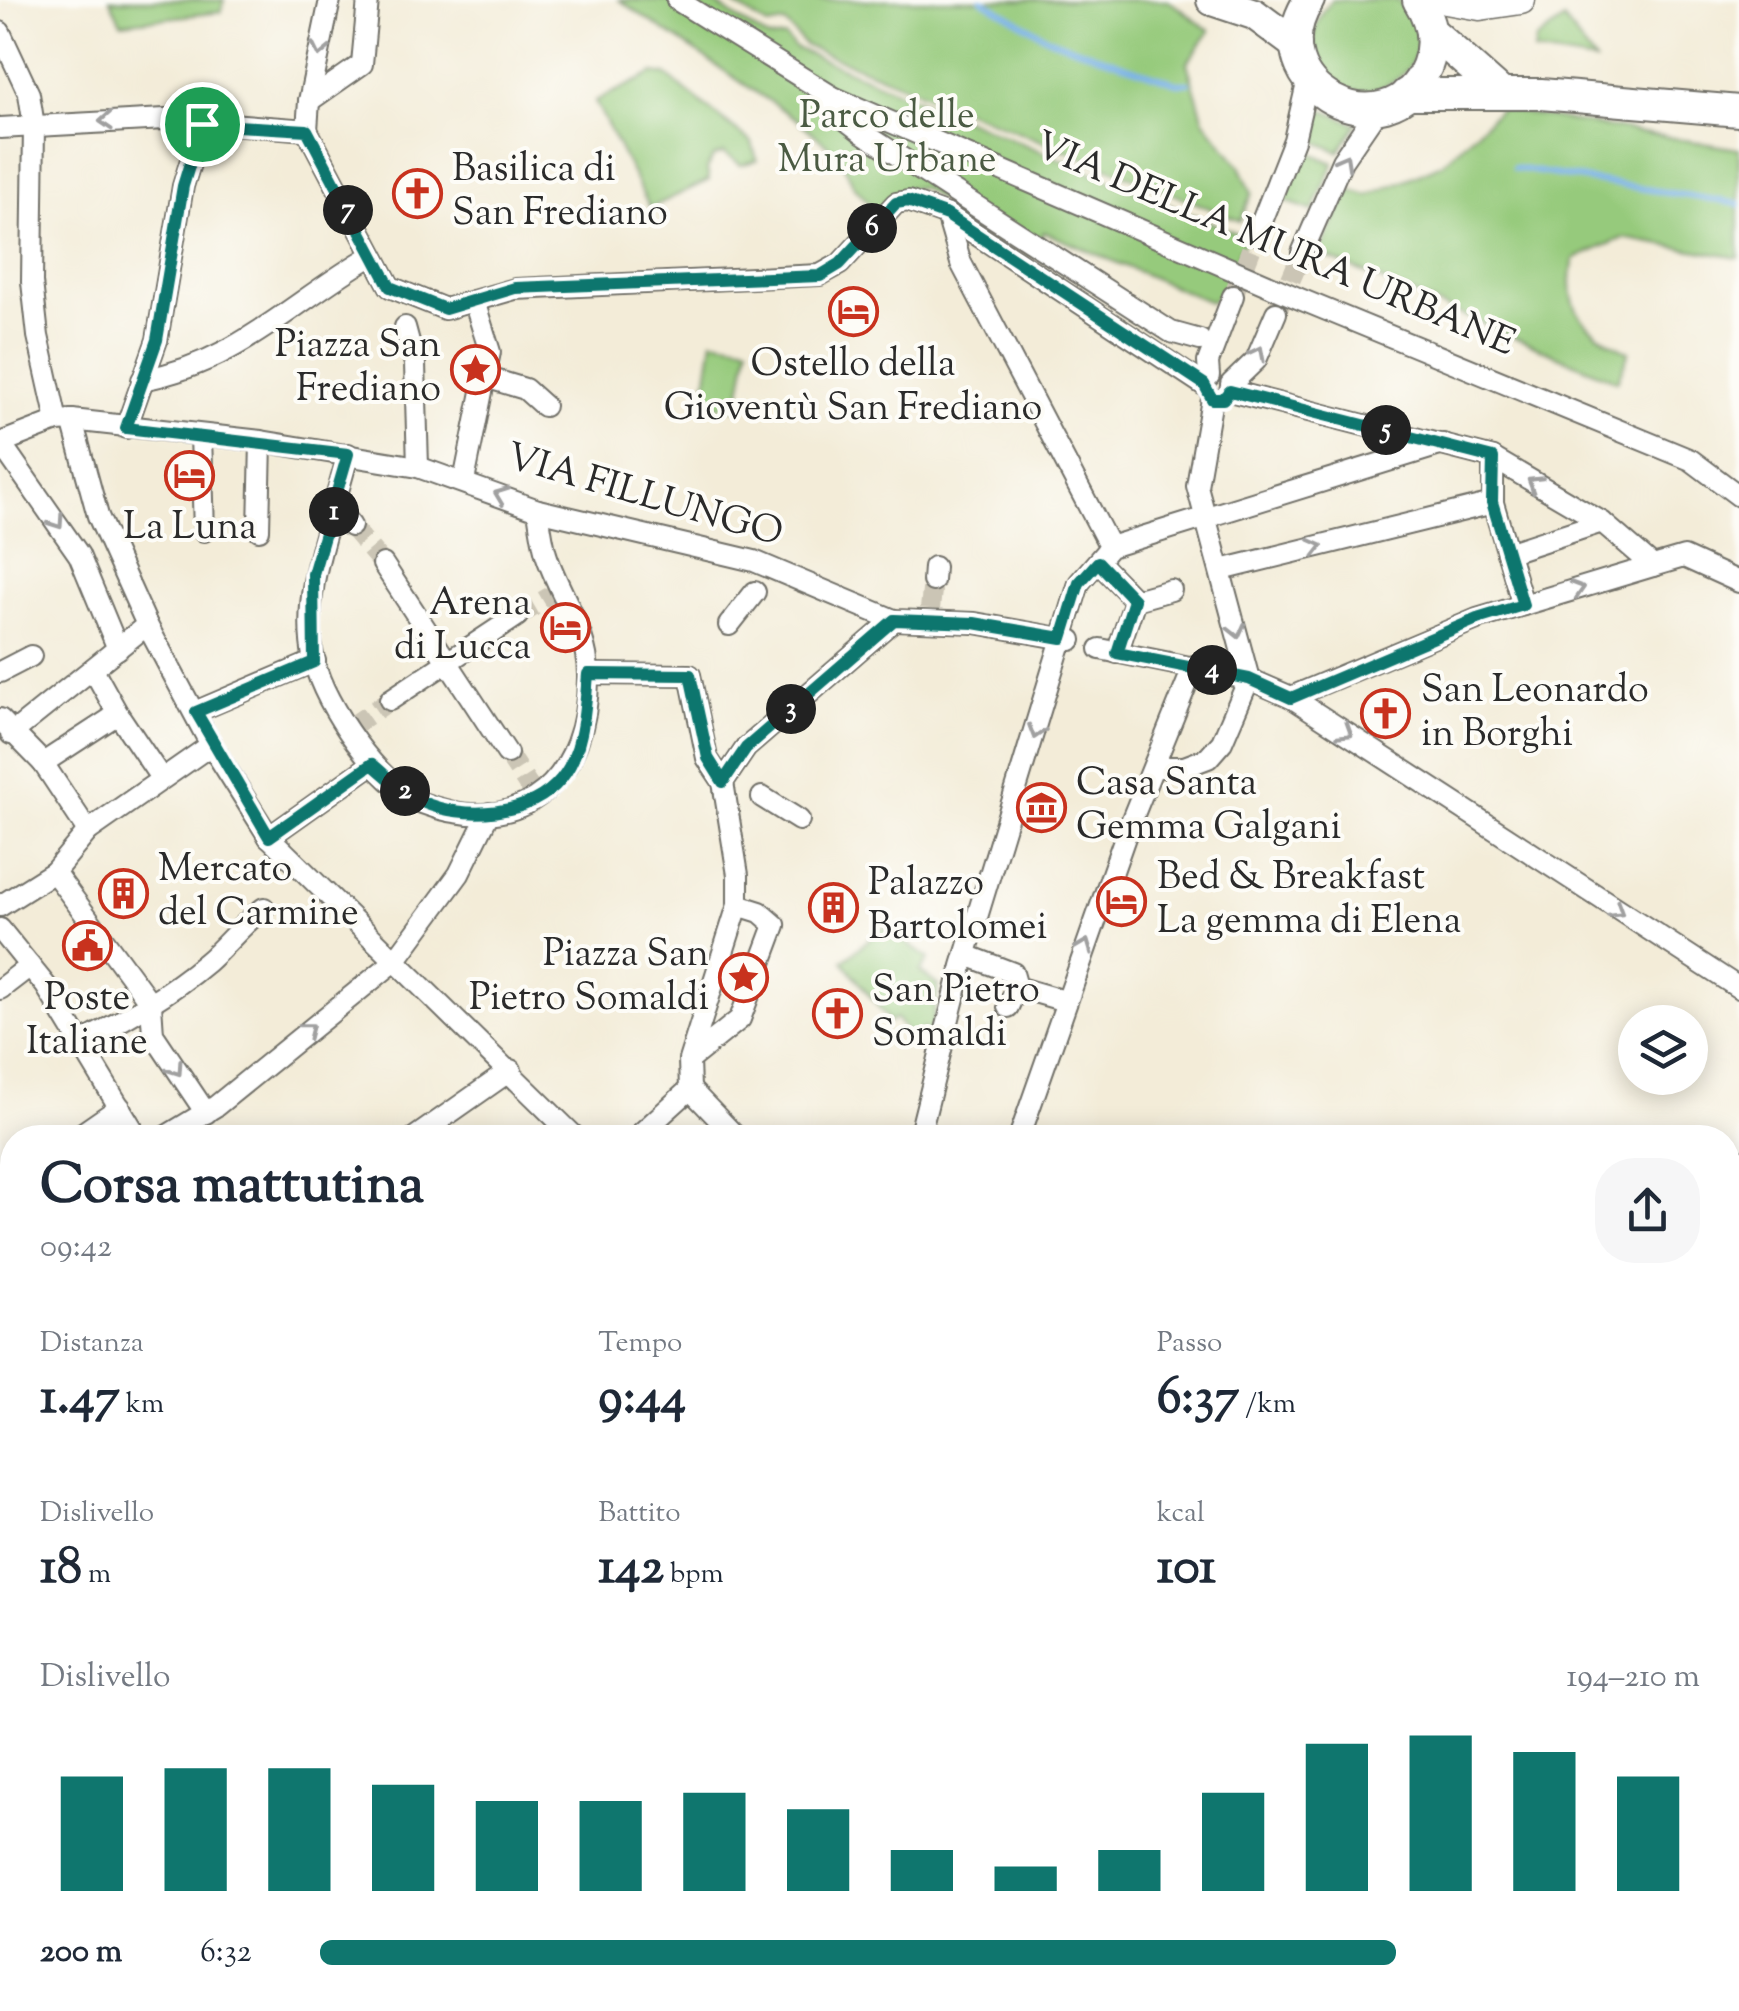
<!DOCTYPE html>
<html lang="it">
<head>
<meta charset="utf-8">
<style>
  body { margin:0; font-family:"Sorts Mill Goudy",serif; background:#f6f6f7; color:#1f2937; height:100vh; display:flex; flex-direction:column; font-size:38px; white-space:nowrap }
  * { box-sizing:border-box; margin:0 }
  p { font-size:32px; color:#747a83 }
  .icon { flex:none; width:55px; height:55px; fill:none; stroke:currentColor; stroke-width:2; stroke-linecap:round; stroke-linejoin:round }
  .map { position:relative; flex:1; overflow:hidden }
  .drawer { position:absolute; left:0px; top:1125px; width:1740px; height:888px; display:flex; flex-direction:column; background:#fff; border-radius:40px 40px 0 0; box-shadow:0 5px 25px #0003 }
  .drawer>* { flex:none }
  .fabs { position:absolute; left:1618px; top:1005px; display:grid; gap:20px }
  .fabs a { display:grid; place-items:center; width:90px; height:90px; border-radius:50%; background:#fff; box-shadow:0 5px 25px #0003; font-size:50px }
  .pin { position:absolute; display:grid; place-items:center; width:85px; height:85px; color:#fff; margin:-42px; border:5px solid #fff; border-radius:50%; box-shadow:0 2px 10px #0007 }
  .km { position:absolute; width:50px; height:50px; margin:-25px; border-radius:50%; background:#222; color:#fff; font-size:28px; line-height:50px; text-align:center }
  .round { display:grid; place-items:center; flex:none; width:105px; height:105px; border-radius:40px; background:#f6f6f7 }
  .overview { display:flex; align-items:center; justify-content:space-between; height:170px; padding:0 40px }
  h1 { font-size:55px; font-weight:700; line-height:75px }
  .figures { display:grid; grid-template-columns:repeat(3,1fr); gap:15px; height:170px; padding:10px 40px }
  .figures div { display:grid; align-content:center }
  .figures b { font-size:50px; font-weight:700 }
  .figures small { font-size:28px; font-weight:400 }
  .figures p { font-size:28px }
  .chart { height:280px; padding:20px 40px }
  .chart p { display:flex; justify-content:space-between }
  .chart svg { width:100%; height:180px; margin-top:10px; stroke:#0f766e; stroke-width:6 }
  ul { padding:0 40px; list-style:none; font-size:32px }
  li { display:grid; grid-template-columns:160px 120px 1fr; align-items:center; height:75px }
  li i { height:25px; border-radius:12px; background:#0f766e }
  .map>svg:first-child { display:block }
  .green { fill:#96ca7c; stroke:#607a54; stroke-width:2.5 }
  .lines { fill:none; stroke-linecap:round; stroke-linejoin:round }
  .stream { stroke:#7ab2e9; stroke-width:6 }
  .street-tunnel { stroke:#cbc5b5; stroke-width:20; stroke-dasharray:20 10; stroke-linecap:butt }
  .street-casing { stroke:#716f68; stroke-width:24 }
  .secondary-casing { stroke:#716f68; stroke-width:31 }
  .primary-casing { stroke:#716f68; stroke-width:34 }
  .street { stroke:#fff; stroke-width:20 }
  .secondary { stroke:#fff; stroke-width:28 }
  .primary { stroke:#fff; stroke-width:30 }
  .oneway { stroke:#a0a0a0 }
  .route-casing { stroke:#fff; stroke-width:20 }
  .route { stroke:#0f766e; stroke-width:12 }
  .labels { text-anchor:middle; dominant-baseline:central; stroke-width:8; stroke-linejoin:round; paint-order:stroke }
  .park-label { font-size:38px; fill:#4b5b43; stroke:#fdfcf7 }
  .poi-label { font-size:38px; fill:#2b2b2b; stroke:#fdfcf7; text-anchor:start }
  .street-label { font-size:38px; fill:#2b2b2b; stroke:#fdfcf7 }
</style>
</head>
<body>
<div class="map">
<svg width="1739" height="2011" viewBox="0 0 1739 2011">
  <rect width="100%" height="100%" fill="#fdfcf7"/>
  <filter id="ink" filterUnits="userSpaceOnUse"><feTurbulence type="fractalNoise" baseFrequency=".01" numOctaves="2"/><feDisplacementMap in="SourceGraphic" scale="20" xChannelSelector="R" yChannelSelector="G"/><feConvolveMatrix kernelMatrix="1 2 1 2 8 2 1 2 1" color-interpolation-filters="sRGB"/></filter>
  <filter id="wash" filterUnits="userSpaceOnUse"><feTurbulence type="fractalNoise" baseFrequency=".0048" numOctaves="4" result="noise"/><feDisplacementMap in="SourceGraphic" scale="40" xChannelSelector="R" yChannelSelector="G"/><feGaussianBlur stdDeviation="2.25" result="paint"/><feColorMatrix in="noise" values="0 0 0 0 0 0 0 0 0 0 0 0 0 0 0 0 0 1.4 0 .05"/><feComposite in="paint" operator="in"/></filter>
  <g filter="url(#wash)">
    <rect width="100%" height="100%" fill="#f3ecd8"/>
    <g class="green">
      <path d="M 110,0 L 224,0 L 221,12 L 121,23 Z"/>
      <path d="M 619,0 L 709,0 L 769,39 L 785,37 L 795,48 L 1246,237 L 1223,292 L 1210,302 L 1044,232 L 1030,255 L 921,188 C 899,186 891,196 876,211 L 854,186 L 839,155 L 796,119 Z"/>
      <path d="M 727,0 L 1168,0 L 1210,31 L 1187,63 L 1204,120 L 1240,166 L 1252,193 L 1240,221 L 806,46 L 785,23 L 768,26 Z"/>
      <path d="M 1332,0 L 1398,0 C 1467,73 1332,134 1315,50 C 1311,30 1319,14 1332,0 Z"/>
      <path d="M 1564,20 L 1595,62 L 1534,52 L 1536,40 Z"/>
      <path d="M 654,73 L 666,75 L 752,143 L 757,160 L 741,165 L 724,153 L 713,157 L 707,169 L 709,180 L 650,208 L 595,101 Z"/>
      <path d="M 1311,105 L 1357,124 L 1339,152 L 1302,135 Z"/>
      <path d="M 1500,109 L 1739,149 L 1739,258 L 1623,238 L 1574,259 C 1562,310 1585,330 1629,352 L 1617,381 L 1319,254 L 1349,190 L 1368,196 L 1442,164 Z"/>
      <path d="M 1301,149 L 1334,163 L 1313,211 L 1282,200 Z"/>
      <path d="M 713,340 L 749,346 L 738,409 L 703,403 Z"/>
      <path d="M 884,927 L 929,959 L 920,972 L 938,985 L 931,1037 L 924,1028 L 911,1038 L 896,1018 L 890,1022 L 843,961 Z"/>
      <path d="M 12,1186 L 12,1257 L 0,1240 L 0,1196 Z"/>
      <path d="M 1728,1418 L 1739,1429 L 1739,1806 L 1728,1793 Z"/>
    </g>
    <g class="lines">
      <g class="stream">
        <path d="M 982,0 L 1050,39 L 1176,83 L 1188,83"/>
        <path d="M 1514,168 L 1739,204"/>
        <path d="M 1728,1175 L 1739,1174"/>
        <path d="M 212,2011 L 223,2000"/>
      </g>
    </g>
  </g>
  <g filter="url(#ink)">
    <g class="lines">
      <g class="street-tunnel">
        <path d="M 1233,296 L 1257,234"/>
        <path d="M 1279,307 L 1302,253"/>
        <path d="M 351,526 L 383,564"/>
        <path d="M 930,609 L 933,581"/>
        <path d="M 517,616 L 555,594"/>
        <path d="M 351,727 L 390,700"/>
        <path d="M 507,753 L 531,790"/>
        <path d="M 0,1398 L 12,1418"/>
      </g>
      <defs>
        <g id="street">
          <path d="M 677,0 L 833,97 L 1300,299 L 1691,460 L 1739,496"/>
          <path d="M 0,32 L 29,94 L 34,126 L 32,282 L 38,336 L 57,421"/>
          <path d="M 833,97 L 833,110 L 863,133 L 1171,332 L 1200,340"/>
          <path d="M 309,101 L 362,64 L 368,0"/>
          <path d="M 0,128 L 165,119 L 307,130"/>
          <path d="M 307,130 L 390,287 L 445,309 L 515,289 L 820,275 L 840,264 L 896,203 L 908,201 L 947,215 L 1204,385"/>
          <path d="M 307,130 L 309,101 L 330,0"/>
          <path d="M 947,215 L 961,263 L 1110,547"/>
          <path d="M 1257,234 L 1294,140 L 1308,79"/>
          <path d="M 1302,253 L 1342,161 L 1379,107"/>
          <path d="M 405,327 L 415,364 L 418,467"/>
          <path d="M 1209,376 L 1208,362 L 1233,296"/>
          <path d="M 485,377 L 525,389 L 544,406"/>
          <path d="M 142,380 C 239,362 289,304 371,256"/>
          <path d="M 1231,384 L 1256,360 L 1276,313"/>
          <path d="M 1230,391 L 1493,458 L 1602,522 L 1653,566 L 1684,557 L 1739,582"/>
          <path d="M 72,420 L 98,516 L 147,625 L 211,745 L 269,837 L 576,1138"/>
          <path d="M 126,428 L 157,340 L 183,186 L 202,125"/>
          <path d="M 201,435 L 204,531"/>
          <path d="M 0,442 L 79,555 L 118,649"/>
          <path d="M 0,443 L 57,421 L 72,420 L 261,441 L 418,467 L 538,510 L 754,561 L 894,620 L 975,623 L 1071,640"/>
          <path d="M 348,454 C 332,522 299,590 314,661 C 324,705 380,786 422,803 C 525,842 589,776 588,675 C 588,630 559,595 546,554 C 542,540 540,524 538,510"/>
          <path d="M 1493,458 L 1493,503 L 1523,605"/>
          <path d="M 464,481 L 490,352 L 474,301"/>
          <path d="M 335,506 L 351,526"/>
          <path d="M 259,530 L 261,441"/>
          <path d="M 1507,553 L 1602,522"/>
          <path d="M 1098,562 L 1135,600 L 1171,590"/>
          <path d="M 383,564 L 507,753"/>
          <path d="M 1221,570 L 1493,503"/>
          <path d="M 933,581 L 934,567"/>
          <path d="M 729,625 L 755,592"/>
          <path d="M 1100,649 L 1249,679 L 1291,697 L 1739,988"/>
          <path d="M 1117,653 L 1135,600"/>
          <path d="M 93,669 L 118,714"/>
          <path d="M 0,672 L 31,656"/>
          <path d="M 588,674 L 690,675 L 707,758 L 723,782"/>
          <path d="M 1291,697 L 1477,619 L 1653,566"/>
          <path d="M 390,700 L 517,616"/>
          <path d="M 195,712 L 315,661"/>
          <path d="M 0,719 L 43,763"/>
          <path d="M 11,734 L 147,625"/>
          <path d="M 1155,767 L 1184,767 L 1208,758 L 1222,742 L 1249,679 L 1197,486 L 1212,399"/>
          <path d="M 762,797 L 799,820"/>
          <path d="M 88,831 L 43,763 L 118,714 L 161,778"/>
          <path d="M 269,837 L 372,764"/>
          <path d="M 54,872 L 151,1004 L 153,1034 L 206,1113"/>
          <path d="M 738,905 L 738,875 L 723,782 L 746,748 L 894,620"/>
          <path d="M 0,906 L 54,872 L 88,831 L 211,745"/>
          <path d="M 0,929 L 46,986 L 138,1138"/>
          <path d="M 966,955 L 1013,973 L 1017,987 L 1065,1001"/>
          <path d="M 0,989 L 30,966"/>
          <path d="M 1008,1007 L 1017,987"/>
          <path d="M 81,1043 C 125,1019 168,995 207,962 C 227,945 242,924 264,908"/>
          <path d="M 689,1060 L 740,1019 L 775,925 L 760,912 L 738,905 L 689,1060 L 690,1089"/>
          <path d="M 690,1089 L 737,1138"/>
          <path d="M 69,1138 L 81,1134 L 120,1107"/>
          <path d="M 163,1138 L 216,1106 L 395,961 L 459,874 L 489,813"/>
          <path d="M 414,1138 L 511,1070"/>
          <path d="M 636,1138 L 690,1089"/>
          <path d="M 919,1138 L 962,966 L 1079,583 L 1110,547 L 1443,444"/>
          <path d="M 1019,1138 L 1126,834 L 1194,666"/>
          <path d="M 1728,1161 L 1739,1160"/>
          <path d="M 1728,1185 L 1739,1184"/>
          <path d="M 0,1189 L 12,1179"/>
          <path d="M 0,1349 L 12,1343"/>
          <path d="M 0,1438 L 12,1429"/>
          <path d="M 0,1541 L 12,1531"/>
          <path d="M 0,1609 L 12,1618"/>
          <path d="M 0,1703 L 12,1719"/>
          <path d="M 457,2000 L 468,2011"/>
          <path d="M 639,2000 L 648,2011"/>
          <path d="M 1087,2000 L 1099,2011"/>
          <path d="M 1411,2000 L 1424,2011"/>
          <path d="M 1558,2000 L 1571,2011"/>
          <path d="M 1728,2000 L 1739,1988"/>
          <path d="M 83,2011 L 95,2000"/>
          <path d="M 196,2011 L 207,2000"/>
          <path d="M 231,2011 L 243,2000"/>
          <path d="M 558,2011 L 572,2000"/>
          <path d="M 1031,2011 L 1047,2000"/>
          <path d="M 1378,2011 L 1387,2000"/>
        </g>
        <path id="secondary" d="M 1446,0 L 1480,6 L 1521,0"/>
        <g id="primary">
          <path d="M 1212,0 L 1254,14 L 1296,45"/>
          <path d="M 1309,0 C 1253,88 1390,156 1427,66 C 1436,43 1431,20 1418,0"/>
          <path d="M 1431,31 L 1501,93"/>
          <path d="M 1406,94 L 1541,94 L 1739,111"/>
        </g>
      </defs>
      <use href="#street" class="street-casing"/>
      <use href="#secondary" class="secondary-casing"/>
      <use href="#primary" class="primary-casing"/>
      <use href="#street" class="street"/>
      <use href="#secondary" class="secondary"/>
      <use href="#primary" class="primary"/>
    </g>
    <defs><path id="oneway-chevron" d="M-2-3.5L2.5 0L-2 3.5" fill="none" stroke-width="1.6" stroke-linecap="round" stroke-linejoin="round" transform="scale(2.5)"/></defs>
    <g class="oneway">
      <use href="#oneway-chevron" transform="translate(320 50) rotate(102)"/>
      <use href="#oneway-chevron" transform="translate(106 121) rotate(176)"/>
      <use href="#oneway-chevron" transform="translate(1344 161) rotate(-61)"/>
      <use href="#oneway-chevron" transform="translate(1258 353) rotate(-63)"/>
      <use href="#oneway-chevron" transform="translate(1534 483) rotate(-148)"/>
      <use href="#oneway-chevron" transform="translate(501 495) rotate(-159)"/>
      <use href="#oneway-chevron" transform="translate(57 522) rotate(56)"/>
      <use href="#oneway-chevron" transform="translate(1316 547) rotate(-14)"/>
      <use href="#oneway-chevron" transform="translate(1578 589) rotate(-17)"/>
      <use href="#oneway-chevron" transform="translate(1237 631) rotate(76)"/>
      <use href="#oneway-chevron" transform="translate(1036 732) rotate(107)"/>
      <use href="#oneway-chevron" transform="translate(1346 732) rotate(32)"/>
      <use href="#oneway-chevron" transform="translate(1617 911) rotate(32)"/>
      <use href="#oneway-chevron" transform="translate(1085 946) rotate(-69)"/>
      <use href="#oneway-chevron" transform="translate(308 1029) rotate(-38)"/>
      <use href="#oneway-chevron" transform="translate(176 1069) rotate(56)"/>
    </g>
  </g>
  <g class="lines" filter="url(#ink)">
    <defs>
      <path id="route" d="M 202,124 L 307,130 L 390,287 L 445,309 L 515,288 L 820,276 L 840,264 L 896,203 L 908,201 L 947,215 L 1204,384 L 1212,399 L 1223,399 L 1230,391 L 1493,458 L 1492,502 L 1523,605 L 1477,619 L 1291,698 L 1249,679 L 1117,653 L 1134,600 L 1098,562 L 1079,583 L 1062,638 L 974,623 L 894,620 L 746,748 L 723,782 L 708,758 L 690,675 L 588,674 C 585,708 584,751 561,779 C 530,817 464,820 422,802 C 404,795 387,776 372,764 L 269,837 L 196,712 L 314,662 L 313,574 L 348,454 L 126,428 L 157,340 L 183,186 Z"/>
    </defs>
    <use href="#route" class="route-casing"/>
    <use href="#route" class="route"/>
  </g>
  <defs>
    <symbol id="church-ring" viewBox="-11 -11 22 22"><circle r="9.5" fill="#fdfcf7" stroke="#c8321e" stroke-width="1.5"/><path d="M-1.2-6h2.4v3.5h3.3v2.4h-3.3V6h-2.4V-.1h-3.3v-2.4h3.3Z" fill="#c8321e"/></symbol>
    <symbol id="hotel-ring" viewBox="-11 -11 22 22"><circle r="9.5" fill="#fdfcf7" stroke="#c8321e" stroke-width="1.5"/><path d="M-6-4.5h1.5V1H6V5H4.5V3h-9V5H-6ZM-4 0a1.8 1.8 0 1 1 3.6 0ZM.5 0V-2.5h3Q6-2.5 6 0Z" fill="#c8321e"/></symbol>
    <symbol id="sight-ring" viewBox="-11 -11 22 22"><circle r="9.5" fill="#fdfcf7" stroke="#c8321e" stroke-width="1.5"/><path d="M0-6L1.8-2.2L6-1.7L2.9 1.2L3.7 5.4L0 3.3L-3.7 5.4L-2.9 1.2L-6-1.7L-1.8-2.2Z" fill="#c8321e"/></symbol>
    <symbol id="museum-ring" viewBox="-11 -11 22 22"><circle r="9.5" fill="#fdfcf7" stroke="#c8321e" stroke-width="1.5"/><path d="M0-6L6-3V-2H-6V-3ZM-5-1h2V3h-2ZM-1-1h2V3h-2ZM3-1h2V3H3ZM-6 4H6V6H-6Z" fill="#c8321e"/></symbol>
    <symbol id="building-ring" viewBox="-11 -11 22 22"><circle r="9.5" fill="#fdfcf7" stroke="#c8321e" stroke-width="1.5"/><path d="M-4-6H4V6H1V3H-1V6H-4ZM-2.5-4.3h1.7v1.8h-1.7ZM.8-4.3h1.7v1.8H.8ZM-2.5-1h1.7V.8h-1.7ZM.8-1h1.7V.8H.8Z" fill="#c8321e"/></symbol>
    <symbol id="civic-ring" viewBox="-11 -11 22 22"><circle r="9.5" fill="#fdfcf7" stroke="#c8321e" stroke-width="1.5"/><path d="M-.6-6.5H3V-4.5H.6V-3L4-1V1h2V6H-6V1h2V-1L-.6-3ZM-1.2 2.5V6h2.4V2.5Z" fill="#c8321e"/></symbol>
  </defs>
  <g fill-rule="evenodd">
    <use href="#church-ring" x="390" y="166" width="55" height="55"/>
    <use href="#hotel-ring" x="826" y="284" width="55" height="55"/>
    <use href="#sight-ring" x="448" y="342" width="55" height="55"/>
    <use href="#hotel-ring" x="162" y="448" width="55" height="55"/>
    <use href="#hotel-ring" x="538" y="600" width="55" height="55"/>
    <use href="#church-ring" x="1358" y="686" width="55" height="55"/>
    <use href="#museum-ring" x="1014" y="780" width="55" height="55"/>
    <use href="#building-ring" x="96" y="866" width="55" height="55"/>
    <use href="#hotel-ring" x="1094" y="874" width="55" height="55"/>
    <use href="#building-ring" x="806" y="880" width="55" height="55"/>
    <use href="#civic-ring" x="60" y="918" width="55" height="55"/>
    <use href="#sight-ring" x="716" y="950" width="55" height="55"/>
    <use href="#church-ring" x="810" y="986" width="55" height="55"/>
  </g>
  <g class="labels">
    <g class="park-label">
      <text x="887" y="118">Parco delle<tspan x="887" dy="44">Mura Urbane</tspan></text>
    </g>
    <g class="poi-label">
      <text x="452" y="171">Basilica di<tspan x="452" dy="44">San Frediano</tspan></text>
      <text x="441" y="347" text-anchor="end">Piazza San<tspan x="441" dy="44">Frediano</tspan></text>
      <text x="853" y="366" text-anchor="middle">Ostello della<tspan x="853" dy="44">Gioventù San Frediano</tspan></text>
      <text x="190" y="529" text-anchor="middle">La Luna</text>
      <text x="531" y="605" text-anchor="end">Arena<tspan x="531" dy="44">di Lucca</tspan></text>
      <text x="1421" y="692">San Leonardo<tspan x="1421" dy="44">in Borghi</tspan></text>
      <text x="1076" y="785">Casa Santa<tspan x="1076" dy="44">Gemma Galgani</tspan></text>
      <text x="158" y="871">Mercato<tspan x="158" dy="44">del Carmine</tspan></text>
      <text x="1157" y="879">Bed &amp; Breakfast<tspan x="1157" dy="44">La gemma di Elena</tspan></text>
      <text x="868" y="885">Palazzo<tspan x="868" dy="44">Bartolomei</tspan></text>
      <text x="709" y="956" text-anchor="end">Piazza San<tspan x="709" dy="44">Pietro Somaldi</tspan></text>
      <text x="872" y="992">San Pietro<tspan x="872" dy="44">Somaldi</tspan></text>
      <text x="87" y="1000" text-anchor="middle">Poste<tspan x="87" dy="44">Italiane</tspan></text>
    </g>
    <g class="street-label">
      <text transform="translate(1274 246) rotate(23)">VIA DELLA MURA URBANE</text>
      <text transform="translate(644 497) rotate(16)">VIA FILLUNGO</text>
    </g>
  </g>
</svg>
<div class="fabs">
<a><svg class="icon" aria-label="layers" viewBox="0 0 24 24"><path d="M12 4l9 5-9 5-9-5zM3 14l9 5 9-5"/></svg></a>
</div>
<div class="pin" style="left:202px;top:124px;background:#1e9e55"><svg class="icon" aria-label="arrive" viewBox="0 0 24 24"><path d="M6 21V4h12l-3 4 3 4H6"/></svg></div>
<b class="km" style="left:334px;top:512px">1</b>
<b class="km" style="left:405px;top:791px">2</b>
<b class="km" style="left:791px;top:709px">3</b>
<b class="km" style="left:1212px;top:670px">4</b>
<b class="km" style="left:1386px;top:430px">5</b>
<b class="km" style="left:872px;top:228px">6</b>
<b class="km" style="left:348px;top:210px">7</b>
<section class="drawer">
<div class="overview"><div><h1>Corsa mattutina</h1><p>09:42</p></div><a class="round"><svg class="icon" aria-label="share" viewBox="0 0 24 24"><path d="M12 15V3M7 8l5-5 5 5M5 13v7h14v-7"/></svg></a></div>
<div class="figures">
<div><p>Distanza</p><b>1.47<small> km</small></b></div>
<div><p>Tempo</p><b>9:44</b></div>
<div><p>Passo</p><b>6:37<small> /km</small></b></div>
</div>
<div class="figures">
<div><p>Dislivello</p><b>18<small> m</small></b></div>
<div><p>Battito</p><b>142<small> bpm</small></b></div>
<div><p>kcal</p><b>101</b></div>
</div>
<div class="chart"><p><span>Dislivello</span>194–210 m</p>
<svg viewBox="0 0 160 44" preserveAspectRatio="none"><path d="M5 44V16M15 44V14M25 44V14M35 44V18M45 44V22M55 44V22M65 44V20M75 44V24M85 44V34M95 44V38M105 44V34M115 44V20M125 44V8M135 44V6M145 44V10M155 44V16"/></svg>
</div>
<ul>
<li><b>200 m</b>6:32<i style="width:78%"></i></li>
</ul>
</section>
</div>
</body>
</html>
